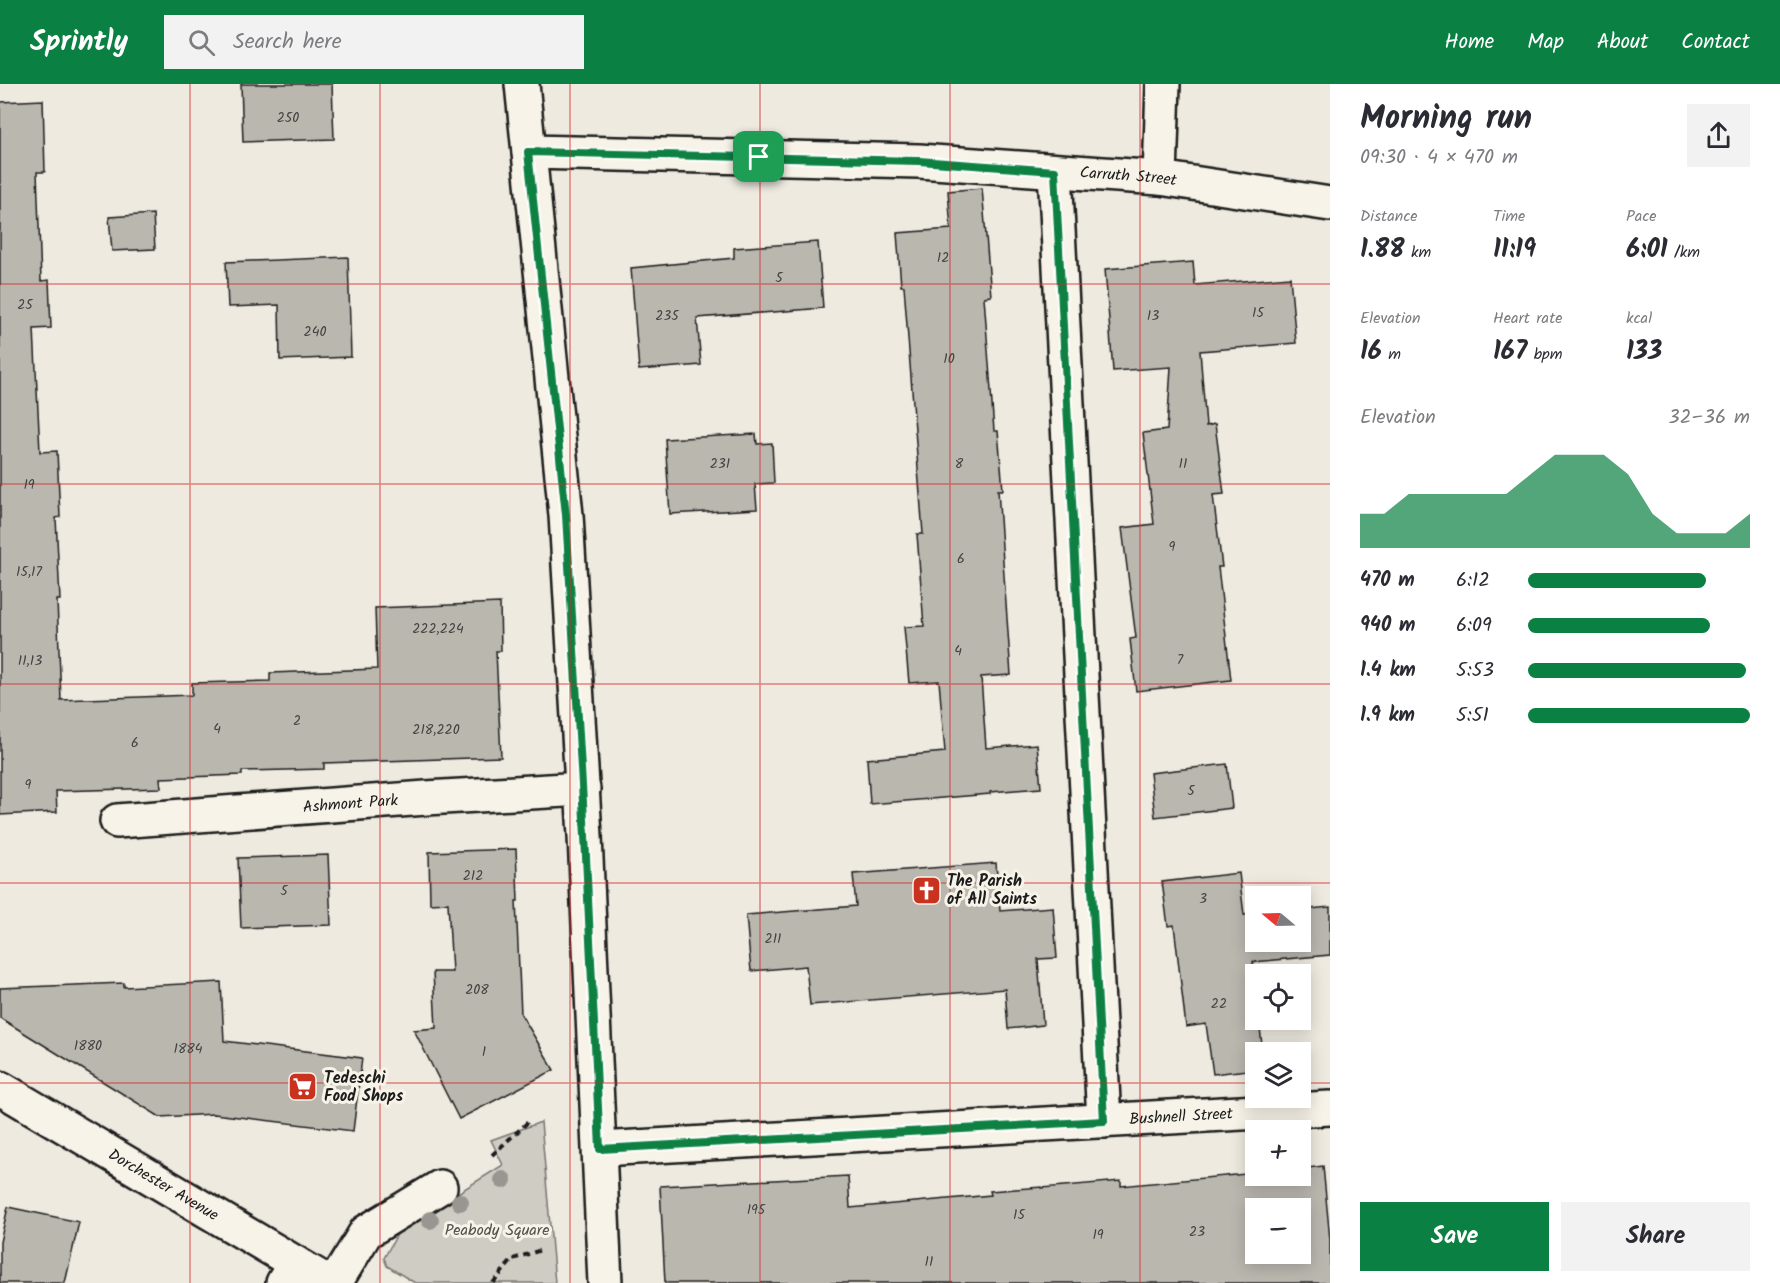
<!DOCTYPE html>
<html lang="en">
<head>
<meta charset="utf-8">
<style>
  body { margin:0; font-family:Kalam,sans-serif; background:#f2f2f3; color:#2b2b33; height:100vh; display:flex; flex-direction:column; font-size:22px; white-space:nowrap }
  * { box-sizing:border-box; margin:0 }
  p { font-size:20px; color:#7c7c81 }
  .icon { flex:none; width:33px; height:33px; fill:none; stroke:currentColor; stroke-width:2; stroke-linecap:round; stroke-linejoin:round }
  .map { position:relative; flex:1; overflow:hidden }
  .panel { display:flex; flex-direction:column; background:#fff; width:450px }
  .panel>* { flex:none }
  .needle { width:39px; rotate:289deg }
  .controls { position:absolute; left:1245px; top:802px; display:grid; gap:12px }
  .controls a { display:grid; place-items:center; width:66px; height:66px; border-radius:0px; background:#fff; box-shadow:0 3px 15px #0003; font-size:30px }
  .pin { position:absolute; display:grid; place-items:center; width:51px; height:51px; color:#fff; margin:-26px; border-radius:12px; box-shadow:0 3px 9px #0006 }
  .round { display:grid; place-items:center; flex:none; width:63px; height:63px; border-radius:0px; background:#f2f2f3 }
  .headline { display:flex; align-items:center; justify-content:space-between; height:102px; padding:0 30px }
  h1 { font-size:33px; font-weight:800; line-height:45px }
  .figures { display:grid; grid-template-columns:repeat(3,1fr); gap:9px; height:102px; padding:6px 30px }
  .figures div { display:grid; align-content:center }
  .figures b { font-size:26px; font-weight:800 }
  .figures small { font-size:16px; font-weight:400 }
  .figures p { font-size:16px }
  .chart { height:168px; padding:12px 30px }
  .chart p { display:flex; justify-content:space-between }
  .chart svg { width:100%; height:108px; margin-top:6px; fill:#0b8043; opacity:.7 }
  .button { display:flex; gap:12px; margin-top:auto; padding:12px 30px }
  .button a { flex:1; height:69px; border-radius:0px; background:#0b8043; color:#fff; font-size:24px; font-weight:800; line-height:69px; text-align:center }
  .button a+a { background:#f2f2f3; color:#2b2b33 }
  ul { padding:0 30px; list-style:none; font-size:20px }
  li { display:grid; grid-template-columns:96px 72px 1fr; align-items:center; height:45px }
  li i { height:15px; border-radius:8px; background:#0b8043 }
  header { display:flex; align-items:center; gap:36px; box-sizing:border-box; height:84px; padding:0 30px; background:#0b8043; color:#fff }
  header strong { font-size:28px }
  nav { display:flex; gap:33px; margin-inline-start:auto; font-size:21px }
  .search { width:420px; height:54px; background:#f2f2f3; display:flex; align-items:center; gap:15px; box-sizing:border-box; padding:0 21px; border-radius:0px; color:#7c7c81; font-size:22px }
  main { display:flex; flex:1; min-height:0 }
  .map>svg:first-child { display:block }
  .green { fill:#cfccc3; stroke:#767470; stroke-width:1.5 }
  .building { fill:#bab7af; stroke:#1c1c1c; stroke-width:1.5; fill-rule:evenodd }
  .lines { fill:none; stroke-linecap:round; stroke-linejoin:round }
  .street-casing { stroke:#1c1c1c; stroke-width:38 }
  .secondary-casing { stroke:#1c1c1c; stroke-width:38 }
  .primary-casing { stroke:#1c1c1c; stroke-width:38 }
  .path { stroke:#1c1c1c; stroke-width:4; stroke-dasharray:6 4.5; stroke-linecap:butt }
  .street { stroke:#f7f3e8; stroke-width:33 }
  .secondary { stroke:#f7f3e8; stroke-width:33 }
  .primary { stroke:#f7f3e8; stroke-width:33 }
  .tree { fill:#989690 }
  .route-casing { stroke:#fff; stroke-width:12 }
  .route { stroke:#0b8043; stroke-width:8 }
  .grid { fill:none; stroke:#d62828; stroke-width:1.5; stroke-opacity:0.55 }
  .labels { text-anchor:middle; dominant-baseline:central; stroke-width:6; stroke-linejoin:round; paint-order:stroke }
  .number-label { font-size:14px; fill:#444341 }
  .street-label { font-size:16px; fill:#1c1c1c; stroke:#f7f3e8 }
  .poi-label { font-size:16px; font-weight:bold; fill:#1c1c1c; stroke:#f7f3e8; text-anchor:start }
  .park-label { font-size:16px; fill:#52514e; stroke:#f7f3e8 }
</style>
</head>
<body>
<header>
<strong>Sprintly</strong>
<div class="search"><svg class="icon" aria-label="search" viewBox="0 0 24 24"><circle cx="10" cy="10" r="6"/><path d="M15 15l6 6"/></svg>Search here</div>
<nav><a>Home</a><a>Map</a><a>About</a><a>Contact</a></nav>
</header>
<main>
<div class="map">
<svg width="1330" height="1199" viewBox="0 0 1330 1199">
  <rect width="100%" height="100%" fill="#eeeae0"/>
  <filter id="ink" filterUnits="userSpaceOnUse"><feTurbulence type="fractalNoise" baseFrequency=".0167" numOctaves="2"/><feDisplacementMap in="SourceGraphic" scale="12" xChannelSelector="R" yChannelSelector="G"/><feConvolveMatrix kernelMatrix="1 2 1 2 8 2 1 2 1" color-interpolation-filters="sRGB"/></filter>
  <g filter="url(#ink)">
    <path class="green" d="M 541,1038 L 555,1199 L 415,1199 L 387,1182 L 384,1174 L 400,1145 L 503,1081 L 491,1056 Z"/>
    <g class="building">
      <path d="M 241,0 L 332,0 L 334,55 L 243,58 Z"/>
      <path d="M 43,16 L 45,88 L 37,88 L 41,197 L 49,196 L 51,244 L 34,245 L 40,368 L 57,367 L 60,433 L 56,434 L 60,516 L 57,516 L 61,616 L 192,611 L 192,599 L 270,597 L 270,589 L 377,585 L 375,524 L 500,519 L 501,567 L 496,567 L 501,673 L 324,679 L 324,685 L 242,687 L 242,691 L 160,694 L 161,704 L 56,707 L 57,728 L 0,731 L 0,18 Z"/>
      <path d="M 982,104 L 991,212 L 984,213 L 994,347 L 998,347 L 1003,406 L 998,406 L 1011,591 L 981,593 L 986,664 L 1037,660 L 1041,704 L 990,708 L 990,710 L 870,720 L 867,675 L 945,668 L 939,597 L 909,599 L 904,543 L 924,542 L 917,450 L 923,450 L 904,202 L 901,202 L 897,149 L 951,145 L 948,107 Z"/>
      <path d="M 153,130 L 155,165 L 112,167 L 109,133 Z"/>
      <path d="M 818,158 L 823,224 L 697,234 L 701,281 L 639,286 L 631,184 L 734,174 L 734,164 Z"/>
      <path d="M 348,173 L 351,273 L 280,276 L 279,221 L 228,223 L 226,178 Z"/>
      <path d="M 1193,178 L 1195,201 L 1290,193 L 1296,259 L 1200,267 L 1206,342 L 1215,340 L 1224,410 L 1213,411 L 1222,483 L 1218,483 L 1231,596 L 1136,607 L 1130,555 L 1136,554 L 1122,444 L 1154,440 L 1143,349 L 1167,346 L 1171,283 L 1113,287 L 1105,185 Z"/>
      <path d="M 756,350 L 757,360 L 772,359 L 774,399 L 755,400 L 757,425 L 670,430 L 665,355 Z"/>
      <path d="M 1227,680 L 1232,724 L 1155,733 L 1150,689 Z"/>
      <path d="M 516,765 L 518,817 L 516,817 L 521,930 L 554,986 L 459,1035 L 414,946 L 436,944 L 433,888 L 452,888 L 448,819 L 430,820 L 429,768 Z"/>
      <path d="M 328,771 L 331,841 L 241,844 L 238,774 Z"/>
      <path d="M 996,779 L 1000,827 L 1053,823 L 1057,874 L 1038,875 L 1043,941 L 1008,945 L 1005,905 L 810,921 L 806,882 L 751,887 L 746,831 L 856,822 L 853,790 Z"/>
      <path d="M 1239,789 L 1244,831 L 1256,830 L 1256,858 L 1300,858 L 1300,826 L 1330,823 L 1330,871 L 1253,878 L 1256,903 L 1256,936 L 1259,936 L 1263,969 L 1256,969 L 1256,985 L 1213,990 L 1206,940 L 1186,943 L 1174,841 L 1168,842 L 1162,798 Z"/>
      <path d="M 221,898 L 224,957 L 362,974 L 353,1047 L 214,1030 L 160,1033 L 0,934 L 0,904 L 124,899 L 124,903 Z"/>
      <path d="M 1323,1082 L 1330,1156 L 1330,1199 L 665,1199 L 660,1102 L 848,1092 L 850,1124 L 991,1111 L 990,1107 L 1042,1103 L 1042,1104 L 1121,1097 L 1121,1102 L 1256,1089 L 1256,1092 L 1300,1092 L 1300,1085 ZM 1256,1125 L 1300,1125 L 1300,1170 L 1256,1170 Z"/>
      <path d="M 8,1123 L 79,1138 L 65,1199 L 0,1199 L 0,1158 Z"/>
    </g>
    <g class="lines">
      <defs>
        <g id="street">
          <path id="s1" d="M 529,68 L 919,77 L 1160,94 L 1330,120"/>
          <path d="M 1055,87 L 1104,1037"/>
          <path d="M 1160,94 L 1163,0"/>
          <path id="s2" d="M 117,737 L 426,714 L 583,705"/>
          <path id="s3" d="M 600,1065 L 1330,1024"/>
          <path d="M 335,1199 L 366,1148 L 440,1103"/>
        </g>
        <g id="secondary">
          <path d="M 522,0 L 566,431 L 585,752 L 605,1199"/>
          <path d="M 283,1199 L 295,1179"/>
        </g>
        <g id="primary">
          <path id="s4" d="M 0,1004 L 329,1199"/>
        </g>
      </defs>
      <use href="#street" class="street-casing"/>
      <use href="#secondary" class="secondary-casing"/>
      <use href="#primary" class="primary-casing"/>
      <g class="path">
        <path d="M 492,1071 L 528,1038"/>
        <path d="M 493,1199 L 513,1175 L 541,1166"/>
      </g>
      <use href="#street" class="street"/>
      <use href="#secondary" class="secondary"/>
      <use href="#primary" class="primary"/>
    </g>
    <g class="tree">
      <circle cx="503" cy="1096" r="9"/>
      <circle cx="460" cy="1118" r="9"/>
      <circle cx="430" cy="1136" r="9"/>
    </g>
  </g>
  <g class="lines" filter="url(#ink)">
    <defs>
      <path id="route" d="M 528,68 L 919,77 L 1055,87 L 1104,1037 L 600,1065 L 585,752 L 566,431 Z"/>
    </defs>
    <use href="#route" class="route-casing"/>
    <use href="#route" class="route"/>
  </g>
  <path class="grid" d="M 190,0 L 190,1199M 380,0 L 380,1199M 570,0 L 570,1199M 760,0 L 760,1199M 950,0 L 950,1199M 1140,0 L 1140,1199M 0,200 L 1330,200M 0,400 L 1330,400M 0,600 L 1330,600M 0,799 L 1330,799M 0,999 L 1256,999M 1300,999 L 1330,999"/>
  <defs>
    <symbol id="church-square" viewBox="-11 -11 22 22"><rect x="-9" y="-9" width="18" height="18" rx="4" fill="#c8321e" stroke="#f7f3e8"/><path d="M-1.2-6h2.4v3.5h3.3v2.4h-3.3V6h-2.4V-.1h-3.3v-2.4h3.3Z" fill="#fff"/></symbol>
    <symbol id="supermarket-square" viewBox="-11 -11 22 22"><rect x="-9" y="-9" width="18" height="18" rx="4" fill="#c8321e" stroke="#f7f3e8"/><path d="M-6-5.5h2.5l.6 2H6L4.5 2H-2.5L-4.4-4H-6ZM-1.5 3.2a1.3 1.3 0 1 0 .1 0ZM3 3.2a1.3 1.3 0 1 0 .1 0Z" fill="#fff"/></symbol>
  </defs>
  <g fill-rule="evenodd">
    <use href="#church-square" x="910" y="790" width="33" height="33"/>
    <use href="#supermarket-square" x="286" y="986" width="33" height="33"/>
  </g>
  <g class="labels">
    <g class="number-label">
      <text x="288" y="34">250</text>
      <text x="943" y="174">12</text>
      <text x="779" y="194">5</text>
      <text x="25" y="221">25</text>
      <text x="1258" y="229">15</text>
      <text x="667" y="232">235</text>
      <text x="1153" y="232">13</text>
      <text x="315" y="248">240</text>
      <text x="949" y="275">10</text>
      <text x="720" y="380">231</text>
      <text x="959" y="380">8</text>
      <text x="1183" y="380">11</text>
      <text x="29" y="401">19</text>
      <text x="1172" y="463">9</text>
      <text x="961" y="475">6</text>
      <text x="29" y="488">15,17</text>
      <text x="438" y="545">222,224</text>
      <text x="958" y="567">4</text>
      <text x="1180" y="576">7</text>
      <text x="30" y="577">11,13</text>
      <text x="297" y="637">2</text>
      <text x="217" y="645">4</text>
      <text x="436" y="646">218,220</text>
      <text x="135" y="659">6</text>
      <text x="28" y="701">9</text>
      <text x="1191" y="707">5</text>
      <text x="473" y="792">212</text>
      <text x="284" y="807">5</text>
      <text x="1203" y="815">3</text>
      <text x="773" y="855">211</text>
      <text x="477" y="906">208</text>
      <text x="1219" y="920">22</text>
      <text x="88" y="962">1880</text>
      <text x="188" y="965">1884</text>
      <text x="484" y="968">1</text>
      <text x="756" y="1126">195</text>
      <text x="1019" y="1131">15</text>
      <text x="1197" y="1148">23</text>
      <text x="1098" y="1151">19</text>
      <text x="929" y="1178">11</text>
    </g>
    <g class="street-label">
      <text stroke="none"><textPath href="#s1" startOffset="600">Carruth Street</textPath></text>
      <text stroke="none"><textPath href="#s2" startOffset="234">Ashmont Park</textPath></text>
      <text stroke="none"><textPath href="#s3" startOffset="582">Bushnell Street</textPath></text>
      <text stroke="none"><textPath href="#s4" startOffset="190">Dorchester Avenue</textPath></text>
    </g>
    <g class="poi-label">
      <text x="947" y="797">The Parish<tspan x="947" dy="18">of All Saints</tspan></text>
      <text x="324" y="994">Tedeschi<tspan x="324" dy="18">Food Shops</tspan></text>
    </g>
    <g class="park-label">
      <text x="497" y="1146">Peabody Square</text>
    </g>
  </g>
</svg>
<div class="controls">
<a><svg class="needle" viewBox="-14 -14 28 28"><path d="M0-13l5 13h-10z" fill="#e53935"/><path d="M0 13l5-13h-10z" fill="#7c7c81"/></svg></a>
<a><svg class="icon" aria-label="locate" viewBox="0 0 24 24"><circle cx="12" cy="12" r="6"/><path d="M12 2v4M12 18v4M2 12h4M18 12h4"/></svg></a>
<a><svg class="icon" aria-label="layers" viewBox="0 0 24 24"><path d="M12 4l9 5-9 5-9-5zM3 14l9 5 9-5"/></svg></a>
<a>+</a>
<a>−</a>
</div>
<div class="pin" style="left:759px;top:73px;background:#1e9e55"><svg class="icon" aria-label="arrive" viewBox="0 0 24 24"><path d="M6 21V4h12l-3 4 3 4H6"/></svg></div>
</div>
<section class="panel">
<div class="headline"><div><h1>Morning run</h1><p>09:30 · 4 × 470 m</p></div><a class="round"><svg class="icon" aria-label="share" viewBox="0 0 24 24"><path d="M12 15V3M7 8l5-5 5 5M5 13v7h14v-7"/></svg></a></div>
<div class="figures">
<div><p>Distance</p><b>1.88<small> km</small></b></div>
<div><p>Time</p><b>11:19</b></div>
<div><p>Pace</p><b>6:01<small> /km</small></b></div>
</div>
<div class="figures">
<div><p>Elevation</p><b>16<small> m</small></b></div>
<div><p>Heart rate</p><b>167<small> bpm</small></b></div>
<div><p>kcal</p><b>133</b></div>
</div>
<div class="chart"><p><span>Elevation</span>32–36 m</p>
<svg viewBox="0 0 160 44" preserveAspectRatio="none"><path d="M0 44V30L10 30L20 22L30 22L40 22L50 22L60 22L70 14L80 6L90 6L100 6L110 14L120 30L130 38L140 38L150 38L160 30V44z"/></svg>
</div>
<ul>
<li><b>470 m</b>6:12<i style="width:80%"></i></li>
<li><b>940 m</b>6:09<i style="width:82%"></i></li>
<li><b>1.4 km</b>5:53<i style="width:98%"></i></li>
<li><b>1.9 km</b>5:51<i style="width:100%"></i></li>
</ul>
<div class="button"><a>Save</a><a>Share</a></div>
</section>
</main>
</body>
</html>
